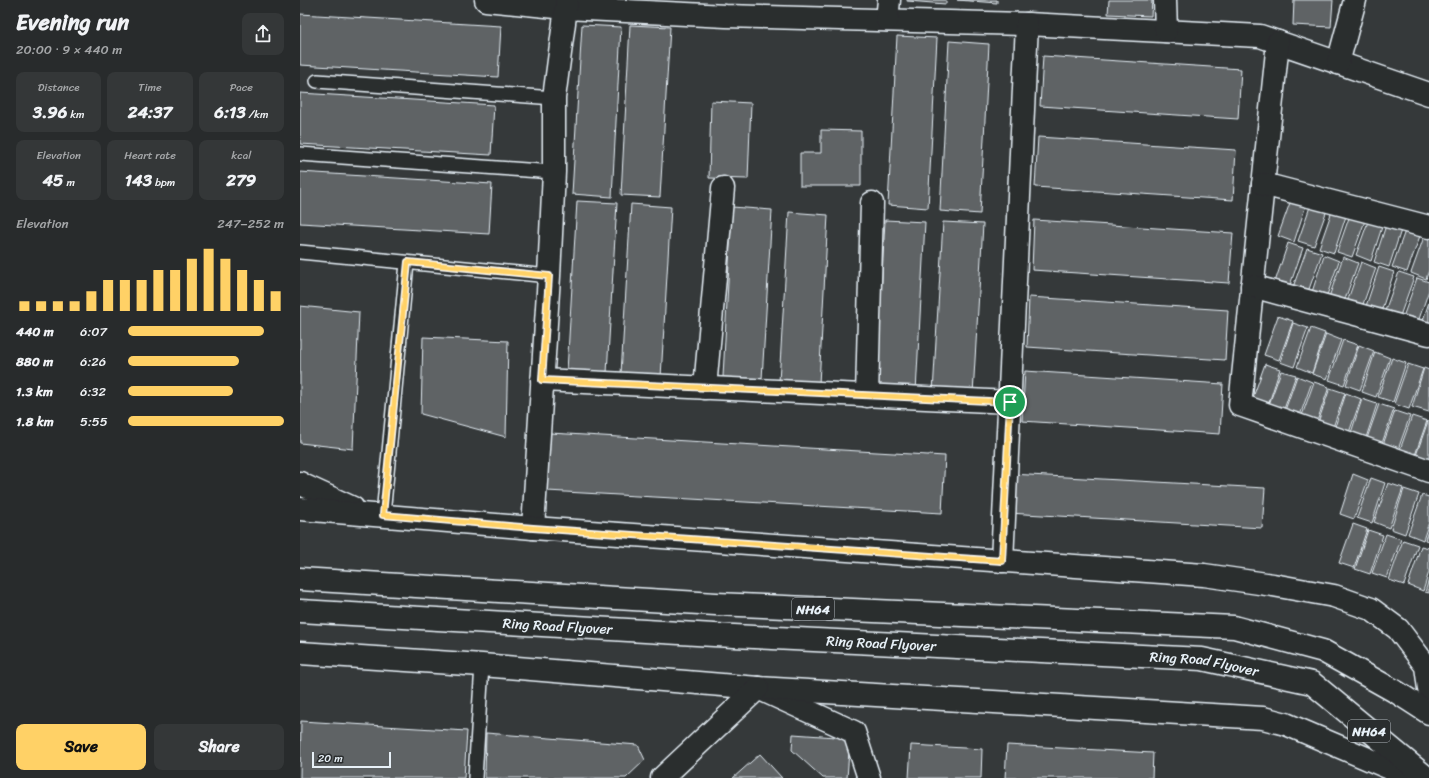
<!DOCTYPE html>
<html lang="en">
<head>
<meta charset="utf-8">
<style>
  body { margin:0; font-family:Sriracha,sans-serif; background:#343738; color:#f1f3f6; height:100vh; display:flex; flex-direction:column; font-size:15px; white-space:nowrap }
  * { box-sizing:border-box; margin:0 }
  p { font-size:13px; color:#a5a7a9 }
  .icon { flex:none; width:22px; height:22px; fill:none; stroke:currentColor; stroke-width:2; stroke-linecap:round; stroke-linejoin:round }
  .map { position:relative; flex:1; overflow:hidden }
  .panel { display:flex; flex-direction:column; background:#282b2c; width:300px }
  .panel>* { flex:none }
  .scale { position:absolute; left:12px; bottom:10px; width:79px; box-sizing:border-box; padding-left:4px; border:2px solid #e8f1f8; border-top:0; font-size:11px; line-height:14px; white-space:nowrap; color:#e8f1f8; -webkit-text-stroke:3px #2a2d2e; paint-order:stroke }
  .pin { position:absolute; display:grid; place-items:center; width:34px; height:34px; color:#fff; margin:-17px; border:2px solid #fff; border-radius:50%; box-shadow:0 1px 4px #0007 }
  .round { display:grid; place-items:center; flex:none; width:42px; height:42px; border-radius:8px; background:#343738 }
  .overview { display:flex; align-items:center; justify-content:space-between; height:68px; padding:0 16px }
  h1 { font-size:22px; font-weight:700; line-height:30px }
  .figures { display:grid; grid-template-columns:repeat(3,1fr); gap:6px; height:68px; padding:4px 16px }
  .figures div { display:grid; align-content:center; border-radius:8px; background:#343738; text-align:center }
  .figures b { font-size:17px; font-weight:700 }
  .figures small { font-size:11px; font-weight:400 }
  .figures p { font-size:11px }
  .chart { height:112px; padding:8px 16px }
  .chart p { display:flex; justify-content:space-between }
  .chart svg { width:100%; height:72px; margin-top:4px; stroke:#ffd166; stroke-width:6 }
  .button { display:flex; gap:8px; margin-top:auto; padding:8px 16px }
  .button a { flex:1; height:46px; border-radius:8px; background:#ffd166; color:#111; font-size:16px; font-weight:700; line-height:46px; text-align:center }
  .button a+a { background:#343738; color:#f1f3f6 }
  ul { padding:0 16px; list-style:none; font-size:13px }
  li { display:grid; grid-template-columns:64px 48px 1fr; align-items:center; height:30px }
  li i { height:10px; border-radius:5px; background:#ffd166 }
  main { display:flex; flex:1; min-height:0 }
  .map>svg:first-child { display:block }
  .building { fill:#5f6365; stroke:#e8f1f8 }
  .lines { fill:none; stroke-linecap:round; stroke-linejoin:round }
  .lane-casing { stroke:#e8f1f8; stroke-width:16 }
  .street-casing { stroke:#e8f1f8; stroke-width:25 }
  .secondary-casing { stroke:#e8f1f8; stroke-width:25 }
  .highway-casing { stroke:#e8f1f8; stroke-width:25 }
  .lane { stroke:#2a2d2e; stroke-width:13 }
  .street { stroke:#2a2d2e; stroke-width:22 }
  .secondary { stroke:#2a2d2e; stroke-width:22 }
  .highway { stroke:#2a2d2e; stroke-width:22 }
  .route-casing { stroke:#fff; stroke-width:8 }
  .route { stroke:#ffd166; stroke-width:5 }
  .labels { text-anchor:middle; dominant-baseline:central; stroke-width:3.5; stroke-linejoin:round; paint-order:stroke }
  .shield { fill:#2a2d2e; stroke:#afb6bb; stroke-width:1 }
  .shield-label { font-size:13px; font-weight:bold; fill:#e8f1f8 }
  .street-label { font-size:14px; fill:#e8f1f8; stroke:#2a2d2e }
</style>
</head>
<body>
<main>
<section class="panel">
<div class="overview"><div><h1>Evening run</h1><p>20:00 · 9 × 440 m</p></div><a class="round"><svg class="icon" aria-label="share" viewBox="0 0 24 24"><path d="M12 15V3M7 8l5-5 5 5M5 13v7h14v-7"/></svg></a></div>
<div class="figures">
<div><p>Distance</p><b>3.96<small> km</small></b></div>
<div><p>Time</p><b>24:37</b></div>
<div><p>Pace</p><b>6:13<small> /km</small></b></div>
</div>
<div class="figures">
<div><p>Elevation</p><b>45<small> m</small></b></div>
<div><p>Heart rate</p><b>143<small> bpm</small></b></div>
<div><p>kcal</p><b>279</b></div>
</div>
<div class="chart"><p><span>Elevation</span>247–252 m</p>
<svg viewBox="0 0 160 44" preserveAspectRatio="none"><path d="M5 44V38M15 44V38M25 44V38M35 44V38M45 44V32M55 44V25M65 44V25M75 44V25M85 44V19M95 44V19M105 44V12M115 44V6M125 44V12M135 44V19M145 44V25M155 44V32"/></svg>
</div>
<ul>
<li><b>440 m</b>6:07<i style="width:87%"></i></li>
<li><b>880 m</b>6:26<i style="width:71%"></i></li>
<li><b>1.3 km</b>6:32<i style="width:67%"></i></li>
<li><b>1.8 km</b>5:55<i style="width:100%"></i></li>
</ul>
<div class="button"><a>Save</a><a>Share</a></div>
</section>
<div class="map">
<svg width="1129" height="778" viewBox="0 0 1129 778">
  <rect width="100%" height="100%" fill="#35393a"/>
  <filter id="ink" filterUnits="userSpaceOnUse"><feTurbulence type="fractalNoise" baseFrequency=".025" numOctaves="2"/><feDisplacementMap in="SourceGraphic" scale="8" xChannelSelector="R" yChannelSelector="G"/><feConvolveMatrix kernelMatrix="1 2 1 2 8 2 1 2 1" color-interpolation-filters="sRGB"/></filter>
  <g filter="url(#ink)">
    <g class="building">
      <path d="M 607,0 L 646,0 L 646,4 L 607,1 Z"/>
      <path d="M 657,0 L 697,0 L 697,3 Z"/>
      <path d="M 809,0 L 852,0 L 851,16 L 808,14 Z"/>
      <path d="M 994,0 L 1033,0 L 1031,27 L 993,25 Z"/>
      <path d="M 0,14 L 201,26 L 198,77 L 0,65 Z"/>
      <path d="M 282,25 L 321,27 L 312,197 L 272,194 Z"/>
      <path d="M 330,25 L 370,27 L 360,197 L 321,195 Z"/>
      <path d="M 597,36 L 637,38 L 628,208 L 588,205 Z"/>
      <path d="M 649,41 L 689,44 L 680,214 L 640,211 Z"/>
      <path d="M 743,56 L 941,69 L 938,119 L 740,106 Z"/>
      <path d="M 0,93 L 194,105 L 191,155 L 0,144 Z"/>
      <path d="M 411,101 L 451,103 L 448,179 L 409,178 Z"/>
      <path d="M 521,130 L 561,131 L 561,186 L 500,186 L 500,153 L 521,153 Z"/>
      <path d="M 738,137 L 936,150 L 933,200 L 735,187 Z"/>
      <path d="M 0,172 L 192,184 L 189,234 L 0,223 Z"/>
      <path d="M 992,197 L 1007,202 L 994,242 L 978,236 Z"/>
      <path d="M 277,201 L 317,203 L 307,373 L 267,371 Z"/>
      <path d="M 1012,201 L 1028,207 L 1014,246 L 998,241 Z"/>
      <path d="M 331,204 L 371,207 L 361,377 L 321,374 Z"/>
      <path d="M 432,207 L 472,210 L 462,379 L 423,377 Z"/>
      <path d="M 1033,208 L 1047,213 L 1034,253 L 1019,248 Z"/>
      <path d="M 489,212 L 528,215 L 519,384 L 479,382 Z"/>
      <path d="M 1051,212 L 1066,218 L 1052,257 L 1037,252 Z"/>
      <path d="M 1070,216 L 1084,221 L 1071,261 L 1056,255 Z"/>
      <path d="M 585,220 L 625,222 L 616,392 L 576,389 Z"/>
      <path d="M 734,220 L 933,233 L 929,283 L 732,270 Z"/>
      <path d="M 643,222 L 683,224 L 673,394 L 633,392 Z"/>
      <path d="M 1087,222 L 1102,227 L 1089,267 L 1074,262 Z"/>
      <path d="M 1106,228 L 1121,233 L 1107,272 L 1092,267 Z"/>
      <path d="M 1125,234 L 1129,236 L 1129,270 L 1126,279 L 1111,273 Z"/>
      <path d="M 988,243 L 1003,248 L 989,288 L 975,282 Z"/>
      <path d="M 1007,248 L 1022,253 L 1008,292 L 993,287 Z"/>
      <path d="M 1024,255 L 1039,261 L 1025,301 L 1011,295 Z"/>
      <path d="M 1043,257 L 1058,263 L 1044,302 L 1029,297 Z"/>
      <path d="M 1061,262 L 1076,268 L 1062,307 L 1047,302 Z"/>
      <path d="M 1079,267 L 1094,272 L 1081,312 L 1066,306 Z"/>
      <path d="M 1099,272 L 1114,277 L 1100,316 L 1085,311 Z"/>
      <path d="M 1117,278 L 1129,282 L 1129,290 L 1118,322 L 1103,317 Z"/>
      <path d="M 729,297 L 928,310 L 925,360 L 727,347 Z"/>
      <path d="M 1129,302 L 1129,325 L 1122,323 Z"/>
      <path d="M 0,306 L 59,312 L 53,449 L 0,443 Z"/>
      <path d="M 978,316 L 993,321 L 979,360 L 964,355 Z"/>
      <path d="M 993,323 L 1008,328 L 994,367 L 980,362 Z"/>
      <path d="M 1011,328 L 1025,333 L 1012,373 L 997,367 Z"/>
      <path d="M 1026,334 L 1041,340 L 1027,379 L 1012,374 Z"/>
      <path d="M 123,337 L 208,341 L 206,437 L 121,414 Z"/>
      <path d="M 1043,340 L 1058,345 L 1044,385 L 1029,380 Z"/>
      <path d="M 1059,345 L 1074,351 L 1060,390 L 1046,385 Z"/>
      <path d="M 1075,352 L 1090,358 L 1076,397 L 1062,392 Z"/>
      <path d="M 1092,358 L 1106,363 L 1093,402 L 1078,397 Z"/>
      <path d="M 965,364 L 980,369 L 967,409 L 951,403 Z"/>
      <path d="M 1108,364 L 1123,369 L 1109,409 L 1094,404 Z"/>
      <path d="M 1124,368 L 1129,370 L 1129,412 L 1112,407 Z"/>
      <path d="M 725,371 L 923,384 L 920,434 L 722,421 Z"/>
      <path d="M 981,371 L 996,375 L 982,415 L 967,410 Z"/>
      <path d="M 997,376 L 1012,382 L 998,421 L 983,416 Z"/>
      <path d="M 1014,382 L 1029,387 L 1015,427 L 1000,421 Z"/>
      <path d="M 1030,388 L 1045,393 L 1031,433 L 1016,428 Z"/>
      <path d="M 1046,393 L 1061,399 L 1047,438 L 1033,433 Z"/>
      <path d="M 1062,399 L 1077,404 L 1064,444 L 1049,439 Z"/>
      <path d="M 1079,404 L 1094,409 L 1080,449 L 1065,444 Z"/>
      <path d="M 1095,411 L 1110,416 L 1096,455 L 1081,450 Z"/>
      <path d="M 1112,416 L 1127,421 L 1113,461 L 1098,455 Z"/>
      <path d="M 1128,421 L 1129,422 L 1129,466 L 1114,461 Z"/>
      <path d="M 250,433 L 645,456 L 642,513 L 247,491 Z"/>
      <path d="M 711,474 L 965,488 L 962,528 L 708,513 Z"/>
      <path d="M 1053,474 L 1068,480 L 1054,519 L 1040,514 Z"/>
      <path d="M 1071,478 L 1085,483 L 1072,523 L 1057,518 Z"/>
      <path d="M 1088,483 L 1103,488 L 1089,528 L 1074,522 Z"/>
      <path d="M 1104,489 L 1119,494 L 1105,534 L 1091,529 Z"/>
      <path d="M 1122,495 L 1129,497 L 1129,522 L 1123,540 L 1108,534 Z"/>
      <path d="M 1053,524 L 1067,529 L 1054,568 L 1039,563 Z"/>
      <path d="M 1129,527 L 1129,541 L 1125,540 Z"/>
      <path d="M 1068,530 L 1083,535 L 1070,574 L 1055,569 Z"/>
      <path d="M 1086,534 L 1101,539 L 1087,578 L 1072,573 Z"/>
      <path d="M 1103,540 L 1118,545 L 1104,585 L 1089,580 Z"/>
      <path d="M 1121,546 L 1129,548 L 1129,572 L 1123,591 L 1108,585 Z"/>
      <path d="M 1129,579 L 1129,593 L 1125,592 Z"/>
      <path d="M 1,721 L 167,731 L 164,778 L 0,778 Z"/>
      <path d="M 186,733 L 338,745 L 345,760 L 326,778 L 185,778 Z"/>
      <path d="M 493,734 L 550,738 L 547,778 L 523,778 L 492,750 Z"/>
      <path d="M 611,745 L 682,749 L 681,778 L 609,778 Z"/>
      <path d="M 707,745 L 853,753 L 852,778 L 705,778 Z"/>
      <path d="M 460,754 L 482,778 L 433,778 Z"/>
    </g>
    <g class="lines">
      <defs>
        <g id="lane">
          <path d="M 17,81 L 254,98"/>
          <path d="M 0,154 L 254,172"/>
          <path d="M 0,252 L 249,276"/>
          <path d="M 83,515 L 107,263"/>
          <path d="M 175,778 L 182,665"/>
        </g>
        <g id="street">
          <path d="M 186,0 L 266,8 L 426,16 L 727,24 L 960,36 L 1129,94"/>
          <path d="M 865,0 L 866,31"/>
          <path d="M 587,20 L 589,0"/>
          <path d="M 978,42 L 940,405 L 1129,471"/>
          <path d="M 1038,63 L 1055,0"/>
          <path d="M 963,184 L 1129,227"/>
          <path d="M 952,286 L 1129,334"/>
          <path d="M 242,380 L 710,402"/>
          <path d="M 405,388 L 423,188"/>
          <path d="M 567,396 L 572,203"/>
          <path d="M 233,528 L 249,276 L 254,172 L 254,98 L 267,0"/>
          <path d="M 702,561 L 727,24"/>
          <path d="M 458,688 L 554,732 L 569,778"/>
        </g>
        <g id="secondary">
          <path d="M 0,483 L 3,485 L 53,508"/>
          <path d="M 0,509 L 233,528 L 904,575 L 973,585 L 1034,596 L 1071,609 L 1098,629 L 1126,666 L 1129,689"/>
          <path d="M 0,653 L 182,665 L 458,688 L 963,718 L 986,724 L 1113,778"/>
          <path d="M 362,778 L 458,688"/>
        </g>
        <g id="highway">
          <path d="M 0,579 L 416,604 L 934,627 L 1023,651 L 1098,693 L 1129,713"/>
          <path id="s1" d="M 0,611 L 414,635 L 902,659 L 1012,683 L 1127,778"/>
        </g>
      </defs>
      <use href="#lane" class="lane-casing"/>
      <use href="#street" class="street-casing"/>
      <use href="#secondary" class="secondary-casing"/>
      <use href="#highway" class="highway-casing"/>
      <use href="#lane" class="lane"/>
      <use href="#street" class="street"/>
      <use href="#secondary" class="secondary"/>
      <use href="#highway" class="highway"/>
    </g>
  </g>
  <g class="lines" filter="url(#ink)">
    <defs>
      <path id="route" d="M 108,262 L 249,276 L 242,380 L 710,402 L 702,561 L 233,528 L 83,515 Z"/>
    </defs>
    <use href="#route" class="route-casing"/>
    <use href="#route" class="route"/>
  </g>
  <g class="labels">
    <g class="shield">
      <rect x="492" y="598" width="42" height="22" rx="3"/>
      <rect x="1048" y="720" width="42" height="22" rx="3"/>
    </g>
    <g class="shield-label">
      <text x="513" y="609">NH64</text>
      <text x="1069" y="731">NH64</text>
    </g>
    <g class="street-label">
      <text stroke="none"><textPath href="#s1" startOffset="258">Ring Road Flyover</textPath></text>
      <text stroke="none"><textPath href="#s1" startOffset="582">Ring Road Flyover</textPath></text>
      <text stroke="none"><textPath href="#s1" startOffset="906">Ring Road Flyover</textPath></text>
    </g>
  </g>
</svg>
<div class="scale">20 m</div>
<div class="pin" style="left:710px;top:402px;background:#1e9e55"><svg class="icon" aria-label="arrive" viewBox="0 0 24 24"><path d="M6 21V4h12l-3 4 3 4H6"/></svg></div>
</div>
</main>
</body>
</html>
